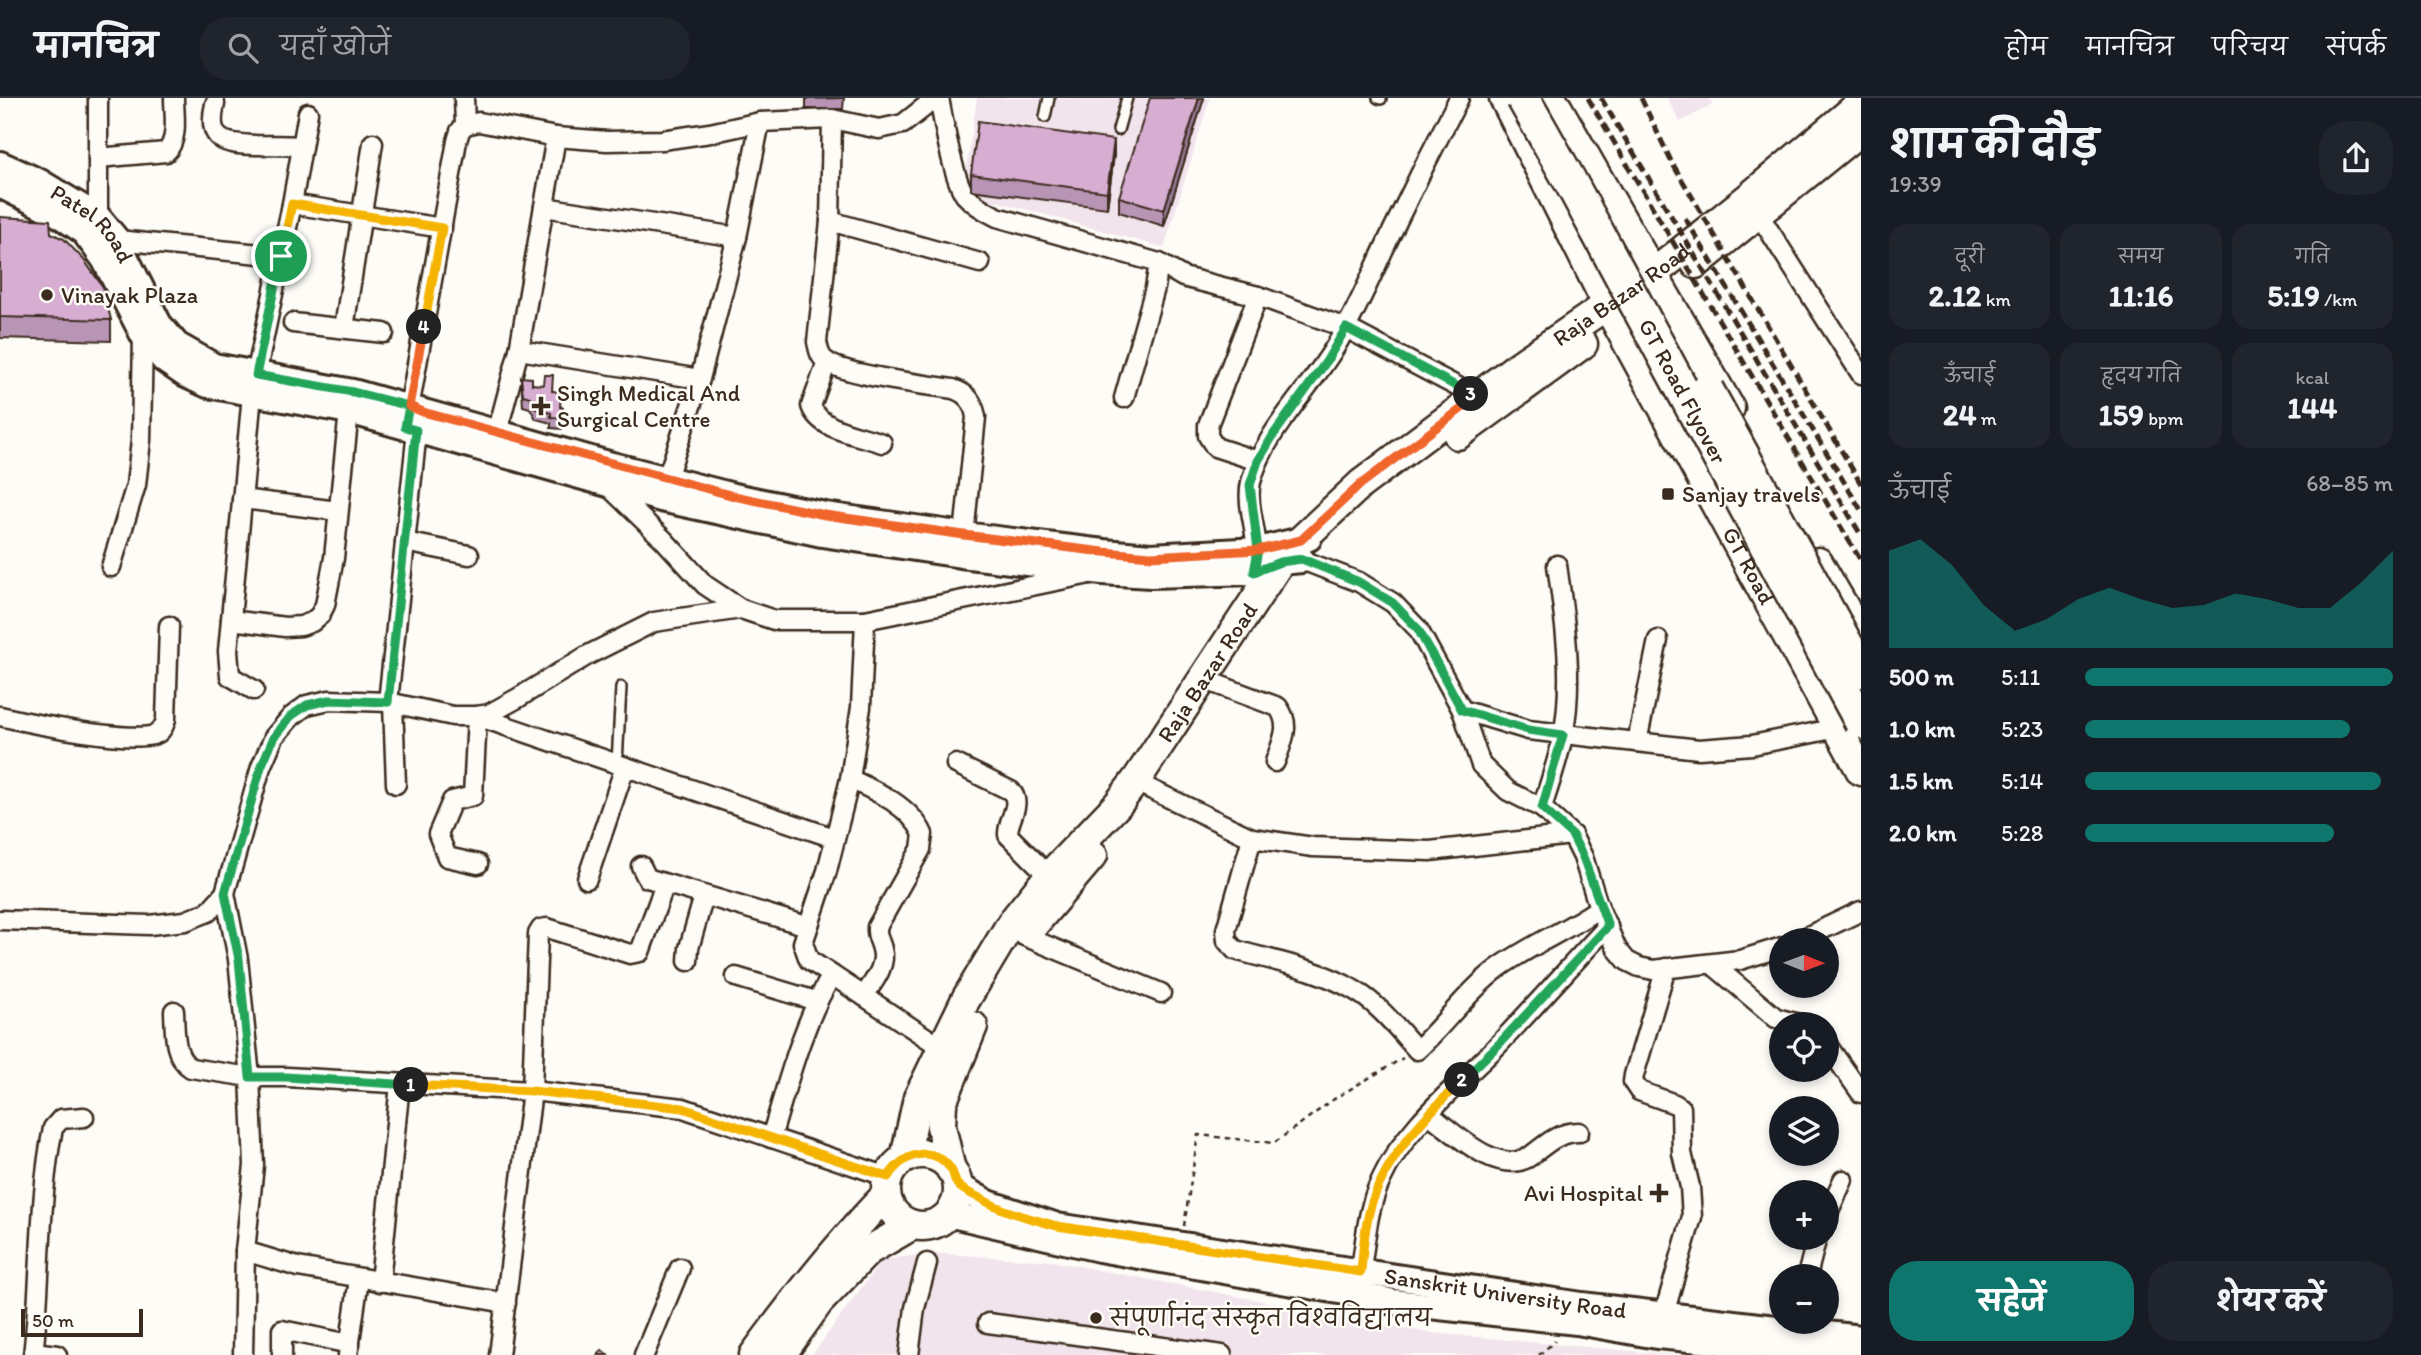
<!DOCTYPE html>
<html lang="hi">
<head>
<meta charset="utf-8">
<style>
  body { margin:0; font-family:Itim,"Playpen Sans Deva",sans-serif; background:#20242c; color:#f1f3f6; height:100vh; display:flex; flex-direction:column; font-size:26px; white-space:nowrap }
  * { box-sizing:border-box; margin:0 }
  p { font-size:23px; color:#9ea1a6 }
  .icon { flex:none; width:38px; height:38px; fill:none; stroke:currentColor; stroke-width:2; stroke-linecap:round; stroke-linejoin:round }
  .map { position:relative; flex:1; overflow:hidden }
  .sheet { display:flex; flex-direction:column; background:#171b24; width:560px }
  .sheet>* { flex:none }
  .needle { width:46px; rotate:91deg }
  .buttons { position:absolute; left:1769px; top:830px; display:grid; gap:14px }
  .buttons a { display:grid; place-items:center; width:70px; height:70px; border-radius:50%; background:#171b24; box-shadow:0 4px 10px #0003; font-size:35px }
  .scale { position:absolute; left:21px; bottom:18px; width:122px; box-sizing:border-box; padding-left:7px; border:4px solid #3b2a1e; border-top:0; font-size:19px; line-height:24px; white-space:nowrap; color:#3b2a1e; -webkit-text-stroke:5px #fdfcf7; paint-order:stroke }
  .pin { position:absolute; display:grid; place-items:center; width:60px; height:60px; color:#fff; margin:-30px; border:4px solid #fff; border-radius:50%; box-shadow:0 2px 7px #0007 }
  .km { position:absolute; width:35px; height:35px; margin:-18px; border-radius:50%; background:#222; color:#fff; font-size:19px; line-height:35px; text-align:center }
  .round { display:grid; place-items:center; flex:none; width:74px; height:74px; border-radius:28px; background:#20242c }
  .overview { display:flex; align-items:center; justify-content:space-between; height:119px; padding:0 28px }
  h1 { font-size:38px; font-weight:700; line-height:52px }
  .stats { display:grid; grid-template-columns:repeat(3,1fr); gap:10px; height:119px; padding:7px 28px }
  .stats div { display:grid; align-content:center; border-radius:18px; background:#20242c; text-align:center }
  .stats b { font-size:30px; font-weight:700 }
  .stats small { font-size:19px; font-weight:400 }
  .stats p { font-size:19px }
  .chart { height:196px; padding:14px 28px }
  .chart p { display:flex; justify-content:space-between }
  .chart svg { width:100%; height:126px; margin-top:7px; fill:#0f766e; opacity:.7 }
  .primary-button { display:flex; gap:14px; margin-top:auto; padding:14px 28px }
  .primary-button a { flex:1; height:80px; border-radius:28px; background:#0f766e; color:#fff; font-size:28px; font-weight:700; line-height:80px; text-align:center }
  .primary-button a+a { background:#20242c; color:#f1f3f6 }
  ul { padding:0 28px; list-style:none; font-size:23px }
  li { display:grid; grid-template-columns:112px 84px 1fr; align-items:center; height:52px }
  li i { height:18px; border-radius:9px; background:#0f766e }
  header { display:flex; align-items:center; gap:42px; box-sizing:border-box; height:98px; padding:0 35px; background:#171b24; border-bottom:2px solid #363941 }
  header strong { font-size:33px }
  nav { display:flex; gap:38px; margin-inline-start:auto; font-size:24px }
  .search { width:490px; height:63px; background:#20242c; display:flex; align-items:center; gap:18px; box-sizing:border-box; padding:0 24px; border-radius:28px; color:#9ea1a6; font-size:26px }
  main { display:flex; flex:1; min-height:0 }
  .map>svg:first-child { display:block }
  .built { fill:#f2e4ec }
  .lines { fill:none; stroke-linecap:round; stroke-linejoin:round }
  .lane-casing { stroke:#3b2a1e; stroke-width:14 }
  .street-casing { stroke:#3b2a1e; stroke-width:23 }
  .secondary-casing { stroke:#3b2a1e; stroke-width:30 }
  .primary-casing { stroke:#3b2a1e; stroke-width:33 }
  .path { stroke:#3b2a1e; stroke-width:2.5; stroke-dasharray:5 5; stroke-linecap:butt }
  .lane { stroke:#fdfcf7; stroke-width:9 }
  .street { stroke:#fdfcf7; stroke-width:18 }
  .secondary { stroke:#fdfcf7; stroke-width:24 }
  .primary { stroke:#fdfcf7; stroke-width:28 }
  .rail { stroke:#3b2a1e; stroke-width:5; stroke-dasharray:10 5; stroke-linecap:butt }
  .highway-bridge-casing { stroke:#3b2a1e; stroke-width:37; stroke-linecap:butt }
  .highway-bridge { stroke:#fdfcf7; stroke-width:32 }
  .wall { fill:#b995b5; stroke:#3b2a1e; stroke-width:2 }
  .shaded-wall { fill:#967993; stroke:#3b2a1e; stroke-width:2 }
  .building { fill:#d7add2; stroke:#3b2a1e; stroke-width:2 }
  .split-1-casing { stroke:#fff; stroke-width:14 }
  .split-2-casing { stroke:#fff; stroke-width:14 }
  .split-3-casing { stroke:#fff; stroke-width:14 }
  .split-4-casing { stroke:#fff; stroke-width:14 }
  .split-5-casing { stroke:#fff; stroke-width:14 }
  .split-1 { stroke:#22a559; stroke-width:9 }
  .split-2 { stroke:#f5b400; stroke-width:9 }
  .split-3 { stroke:#22a559; stroke-width:9 }
  .split-4 { stroke:#f0652b; stroke-width:9 }
  .split-5 { stroke:#f5b400; stroke-width:9 }
  .poi-dot { fill:#3b2a1e; stroke:#fdfcf7; stroke-width:2.5 }
  .labels { text-anchor:middle; dominant-baseline:central; stroke-width:5; stroke-linejoin:round; paint-order:stroke }
  .street-label { font-size:23px; fill:#3b2a1e; stroke:#fdfcf7 }
  .poi-label { font-size:23px; fill:#3b2a1e; stroke:#fdfcf7; text-anchor:start }
</style>
</head>
<body>
<header>
<strong>मानचित्र</strong>
<div class="search"><svg class="icon" aria-label="search" viewBox="0 0 24 24"><circle cx="10" cy="10" r="6"/><path d="M15 15l6 6"/></svg>यहाँ खोजें</div>
<nav><a>होम</a><a>मानचित्र</a><a>परिचय</a><a>संपर्क</a></nav>
</header>
<main>
<div class="map">
<svg width="1861" height="1257" viewBox="0 0 1861 1257">
  <rect width="100%" height="100%" fill="#fdfcf7"/>
  <filter id="ink" filterUnits="userSpaceOnUse"><feTurbulence type="fractalNoise" baseFrequency=".0143" numOctaves="2"/><feDisplacementMap in="SourceGraphic" scale="14" xChannelSelector="R" yChannelSelector="G"/><feConvolveMatrix kernelMatrix="1 2 1 2 8 2 1 2 1" color-interpolation-filters="sRGB"/></filter>
  <g filter="url(#ink)">
    <g class="built">
      <path d="M 977,0 L 1210,0 L 1164,150 L 963,94 Z"/>
      <path d="M 1667,0 L 1710,0 L 1712,7 L 1680,24 Z"/>
      <path d="M 933,1155 L 1052,1163 L 1430,1235 L 1676,1257 L 812,1257 L 882,1162 Z"/>
    </g>
    <g class="lines">
      <defs>
        <g id="lane">
          <path d="M 1378,0 L 1381,1"/>
          <path d="M 1045,19 L 1049,0"/>
          <path d="M 1118,32 L 1127,0"/>
          <path d="M 617,666 L 621,589"/>
        </g>
        <g id="street">
          <path d="M 98,0 L 98,119"/>
          <path d="M 464,0 L 465,27"/>
          <path d="M 939,0 C 943,21 953,81 965,97 C 974,107 985,113 997,119 L 1159,165"/>
          <path d="M 215,6 C 206,44 225,46 256,47 C 272,47 287,47 302,48"/>
          <path d="M 832,21 L 830,123 L 817,244 C 819,252 819,258 826,263 C 842,277 928,287 953,291 C 968,296 973,303 976,319 L 964,437"/>
          <path d="M 98,60 L 166,54 C 179,41 174,17 174,0"/>
          <path d="M 292,106 L 442,130"/>
          <path d="M 544,109 L 737,139"/>
          <path d="M 1754,109 L 1861,276"/>
          <path d="M 830,123 L 980,165"/>
          <path d="M 117,142 L 281,158"/>
          <path d="M 1258,198 L 1208,327 L 1208,338 L 1215,349 L 1258,363"/>
          <path d="M 293,225 L 384,235"/>
          <path d="M 344,230 L 373,45"/>
          <path d="M 519,252 L 700,281"/>
          <path d="M 827,264 L 811,308 C 820,333 860,337 882,345"/>
          <path d="M 256,277 L 292,106 L 308,15"/>
          <path d="M 252,296 L 228,553 L 230,578 L 254,592"/>
          <path d="M 1124,300 L 1155,190 L 1159,165 L 1183,179 L 1258,198 L 1346,230 L 1477,299"/>
          <path d="M 407,322 L 457,43 L 460,33 L 465,27 L 479,24 L 556,39 L 607,43 L 662,42 L 710,35 L 760,24 L 832,21 L 879,31 L 903,26 L 936,0"/>
          <path d="M 497,335 L 519,252 L 556,39"/>
          <path d="M 608,388 L 664,442 L 705,487 L 741,511 L 774,522 L 865,522 L 1085,477"/>
          <path d="M 664,389 L 700,281 L 737,139 L 760,24"/>
          <path d="M 242,401 L 338,413"/>
          <path d="M 405,444 L 469,457"/>
          <path d="M 1302,462 L 1359,484 L 1393,505 L 1418,531 L 1462,612 L 1481,667 L 1508,693 L 1542,710 L 1572,737 L 1583,759 L 1599,810 L 1617,851 L 1627,863 L 1639,869 L 1653,872 L 1740,862 L 1782,849"/>
          <path d="M 1256,463 C 1260,437 1245,409 1251,384 C 1265,331 1312,290 1338,244 C 1358,210 1373,174 1390,138 C 1412,92 1435,46 1459,0"/>
          <path d="M 111,469 L 136,387 L 141,342 L 143,237"/>
          <path d="M 231,522 L 285,529 L 301,528 L 312,524 L 320,517 L 325,507 L 334,460 L 349,313"/>
          <path d="M 1216,586 L 1278,609 C 1292,627 1282,644 1275,664"/>
          <path d="M 388,604 L 417,333"/>
          <path d="M 393,606 L 396,686"/>
          <path d="M 1462,612 L 1528,632 L 1699,651 L 1752,647 L 1838,630"/>
          <path d="M 0,618 C 25,624 140,648 158,635 C 163,631 165,626 166,621 L 169,528"/>
          <path d="M 1637,644 L 1658,542"/>
          <path d="M 956,666 L 1011,693 C 1023,707 1007,721 1008,737 L 1049,778"/>
          <path d="M 850,681 C 876,693 910,708 923,736 L 921,751 L 877,829 C 876,839 880,842 882,851 C 887,868 873,884 864,898"/>
          <path d="M 1148,690 L 1252,740 L 1313,749 L 1430,753 L 1572,737"/>
          <path d="M 1542,710 C 1549,687 1558,662 1563,638 C 1574,582 1565,523 1557,467"/>
          <path d="M 1252,740 L 1226,832 L 1227,843 L 1235,852 C 1274,863 1319,871 1354,892 C 1379,906 1398,931 1417,952 C 1445,926 1467,894 1497,871 C 1529,847 1567,833 1599,810"/>
          <path d="M 478,766 L 447,759 L 438,736 L 452,703 L 473,698 L 477,618 L 834,740"/>
          <path d="M 641,768 L 647,780 L 807,828"/>
          <path d="M 587,781 L 625,669"/>
          <path d="M 225,795 L 238,861 L 250,979 L 254,1067 L 245,1153 L 243,1257"/>
          <path d="M 0,822 L 149,827 L 185,823 L 208,814 L 225,795 L 261,669 L 274,639 L 291,619 L 307,607 L 329,602 L 388,604 L 453,618 L 477,618 L 489,616 L 518,600 L 588,557 L 654,524 L 741,511"/>
          <path d="M 1024,838 L 1161,895"/>
          <path d="M 1800,842 L 1861,813"/>
          <path d="M 688,863 L 689,850 L 704,798"/>
          <path d="M 1712,866 L 1776,920 L 1799,926"/>
          <path d="M 832,877 L 942,950"/>
          <path d="M 736,879 L 816,903"/>
          <path d="M 174,913 C 175,933 173,959 191,970 L 250,979 L 287,979 L 532,993 L 683,1010 L 888,1079"/>
          <path d="M 1827,947 L 1861,995"/>
          <path d="M 1429,1016 C 1454,1035 1500,1081 1532,1057 C 1547,1045 1559,1034 1579,1034"/>
          <path d="M 771,1040 C 788,984 802,926 832,877 L 809,862 L 803,845 L 827,773 L 850,681 L 861,609 L 865,522"/>
          <path d="M 1827,1117 L 1843,1082"/>
          <path d="M 245,1153 L 298,1169 L 506,1205"/>
          <path d="M 1807,1178 L 1817,1139"/>
          <path d="M 380,1184 L 400,986"/>
          <path d="M 1358,1186 C 1366,1150 1365,1115 1381,1082 C 1406,1027 1458,988 1499,946 C 1536,907 1571,867 1608,828"/>
          <path d="M 1664,1216 L 1692,1119 L 1690,1089 L 1682,1055 L 1681,1010 L 1675,1006 L 1639,993 L 1633,984 L 1634,977 L 1666,870"/>
          <path d="M 988,1225 L 1222,1257"/>
          <path d="M 34,1254 L 57,1257"/>
          <path d="M 33,1257 C 42,1182 38,1104 53,1030 L 61,1021 L 84,1019"/>
          <path d="M 282,1257 L 282,1232 L 350,1246"/>
          <path d="M 348,1257 L 359,1181"/>
          <path d="M 499,1257 L 532,993 L 538,836 L 541,831 L 547,830 L 630,856 L 640,854 L 665,786"/>
          <path d="M 644,1257 L 680,1170"/>
          <path d="M 909,1257 L 915,1210 L 927,1165"/>
        </g>
        <g id="secondary">
          <path id="s1" d="M 0,66 L 40,84 L 98,119 L 117,142 L 159,226 L 177,247 L 214,268 L 353,294 L 612,367 L 734,398 L 825,417 L 964,437 L 1104,454 L 1151,458 L 1258,452 L 1309,440"/>
          <path d="M 0,87 L 58,116 L 84,134 L 104,161 L 143,237 L 164,262 L 186,277 L 208,287 L 349,313 L 661,401 L 822,436 L 961,457 L 1102,474 L 1151,477 L 1254,474 L 1280,464 L 1302,462"/>
          <path id="s2" d="M 957,1087 L 988,1105 L 1057,1128 L 1582,1207 L 1861,1240"/>
          <path d="M 948,1116 L 1099,1151 L 1356,1196 L 1393,1204 L 1577,1224 L 1657,1238 L 1861,1257"/>
        </g>
        <g id="primary">
          <path id="s3" d="M 1504,0 L 1615,222 L 1861,673"/>
          <path d="M 1552,0 L 1730,310"/>
          <path d="M 1696,166 L 1861,32"/>
          <path d="M 1458,337 L 1583,246"/>
          <path d="M 1818,464 L 1861,538"/>
          <path d="M 1031,830 L 1093,757"/>
          <circle cx="922" cy="1092" r="36"/>
          <path id="s4" d="M 905,1060 L 918,1000 L 966,901 L 1012,824 L 1049,778 L 1118,706 L 1137,681 L 1280,464 L 1301,442 L 1361,386 L 1518,268 L 1654,175 L 1748,100 L 1861,5"/>
          <path d="M 951,1072 L 941,1028 L 942,1005 L 973,928"/>
          <path d="M 754,1257 C 795,1201 837,1147 886,1097"/>
          <path d="M 781,1257 L 819,1204 L 868,1153 L 913,1127"/>
        </g>
      </defs>
      <use href="#lane" class="lane-casing"/>
      <use href="#street" class="street-casing"/>
      <use href="#secondary" class="secondary-casing"/>
      <use href="#primary" class="primary-casing"/>
      <g class="path">
        <path d="M 1184,1128 L 1198,1037 L 1274,1045 L 1337,999 L 1403,960"/>
        <path d="M 1539,1257 L 1555,1243"/>
      </g>
      <use href="#lane" class="lane"/>
      <use href="#street" class="street"/>
      <use href="#secondary" class="secondary"/>
      <use href="#primary" class="primary"/>
      <g class="rail">
        <path d="M 1588,0 L 1861,463"/>
        <path d="M 1601,0 L 1861,437"/>
        <path d="M 1641,0 L 1671,63 L 1861,386"/>
        <path d="M 1685,120 L 1861,412"/>
      </g>
      <defs>
        <g id="highway-bridge">
          <path id="s5" d="M 1523,0 L 1570,83 L 1861,624"/>
          <path d="M 1707,292 L 1861,573"/>
        </g>
      </defs>
      <use href="#highway-bridge" class="highway-bridge-casing"/>
      <use href="#highway-bridge" class="highway-bridge"/>
    </g>
    <g class="wall">
      <path d="M 806,0 L 844,0 L 843,11 L 806,11 Z"/>
      <path d="M 1204,0 L 1164,128 L 1119,114 L 1119,99 Z"/>
      <path d="M 1114,57 L 1107,110 L 971,92 L 971,76 Z"/>
      <path d="M 0,119 L 51,135 L 111,222 L 111,243 L 0,240 Z"/>
      <path d="M 521,279 L 532,286 L 553,293 L 561,309 L 563,310 L 562,331 L 551,330 L 551,325 L 536,321 L 530,310 L 523,308 Z"/>
    </g>
    <g class="shaded-wall">
      <path d="M 1199,0 L 1204,0 L 1164,128 L 1164,112 Z"/>
      <path d="M 1114,42 L 1114,57 L 1107,110 L 1107,94 Z"/>
    </g>
    <g class="building">
      <path d="M 806,0 L 843,0 L 806,1 Z"/>
      <path d="M 1150,0 L 1199,0 L 1164,112 L 1119,99 Z"/>
      <path d="M 978,23 L 1114,42 L 1107,94 L 971,76 Z"/>
      <path d="M 0,119 L 50,122 L 51,135 L 64,141 L 84,162 L 103,189 L 111,222 L 0,219 Z"/>
      <path d="M 544,277 L 553,277 L 552,293 L 561,294 L 560,309 L 563,310 L 562,320 L 551,319 L 551,315 L 536,311 L 530,299 L 523,297 L 521,279 L 532,280 L 532,286 L 543,287 Z"/>
      <path d="M 602,1252 L 608,1257 L 598,1257 Z"/>
    </g>
  </g>
  <g class="lines" filter="url(#ink)">
    <defs>
      <path id="split-1" d="M 281,158 L 256,277 L 353,294 L 409,308 L 405,329 L 416,332 L 388,604 L 329,602 L 307,607 L 291,618 L 274,639 L 261,669 L 225,795 L 239,861 L 250,979 L 286,979 L 411,987"/>
      <path id="split-2" d="M 411,987 L 532,993 L 683,1010 L 888,1079 C 903,1056 932,1045 951,1071 C 954,1076 954,1082 957,1086 C 961,1092 974,1097 980,1100 C 1003,1114 1032,1121 1057,1128 L 1361,1174 C 1363,1150 1365,1126 1372,1104 C 1389,1055 1426,1018 1462,982"/>
      <path id="split-3" d="M 1462,982 L 1498,947 L 1608,828 L 1583,759 L 1572,737 L 1542,710 L 1563,637 L 1528,632 L 1462,612 L 1418,531 L 1393,505 L 1359,484 L 1302,461 L 1280,464 L 1254,474 L 1258,452 L 1250,387 L 1258,363 L 1274,336 L 1326,264 L 1346,230 L 1471,296"/>
      <path id="split-4" d="M 424,229 L 409,308 L 423,314 L 734,398 L 825,417 L 964,437 L 1104,454 L 1151,458 L 1258,452 L 1301,442 L 1361,386 L 1477,299 L 1471,296"/>
      <path id="split-5" d="M 281,158 L 292,106 L 442,130 L 424,229"/>
    </defs>
    <use href="#split-1" class="split-1-casing"/>
    <use href="#split-2" class="split-2-casing"/>
    <use href="#split-3" class="split-3-casing"/>
    <use href="#split-4" class="split-4-casing"/>
    <use href="#split-5" class="split-5-casing"/>
    <use href="#split-1" class="split-1"/>
    <use href="#split-2" class="split-2"/>
    <use href="#split-3" class="split-3"/>
    <use href="#split-4" class="split-4"/>
    <use href="#split-5" class="split-5"/>
  </g>
  <g class="poi-dot">
    <circle cx="47" cy="197" r="7"/>
    <path d="M537.5 297.5h7v7h7v7h-7v7h-7v-7h-7v-7h7z"/>
    <rect x="1661" y="389" width="14" height="14" rx="3.5"/>
    <path d="M1655.5 1084.5h7v7h7v7h-7v7h-7v-7h-7v-7h7z"/>
    <circle cx="1096" cy="1220" r="7"/>
  </g>
  <g class="labels">
    <g class="street-label">
      <text stroke="none"><textPath href="#s1" startOffset="112">Patel Road</textPath></text>
      <text stroke="none"><textPath href="#s4" startOffset="1146">Raja Bazar Road</textPath></text>
      <text stroke="none"><textPath href="#s5" startOffset="334">GT Road Flyover</textPath></text>
      <text stroke="none"><textPath href="#s3" startOffset="528">GT Road</textPath></text>
      <text stroke="none"><textPath href="#s4" startOffset="579">Raja Bazar Road</textPath></text>
      <text stroke="none"><textPath href="#s2" startOffset="562">Sanskrit University Road</textPath></text>
    </g>
    <g class="poi-label">
      <text x="61" y="197">Vinayak Plaza</text>
      <text x="557" y="295">Singh Medical And<tspan x="557" dy="26">Surgical Centre</tspan></text>
      <text x="1682" y="396">Sanjay travels</text>
      <text x="1643" y="1095" text-anchor="end">Avi Hospital</text>
      <text x="1110" y="1220">संपूर्णानंद संस्कृत विश्वविद्यालय</text>
    </g>
  </g>
</svg>
<div class="buttons">
<a><svg class="needle" viewBox="-14 -14 28 28"><path d="M0-13l5 13h-10z" fill="#e53935"/><path d="M0 13l5-13h-10z" fill="#9ea1a6"/></svg></a>
<a><svg class="icon" aria-label="locate" viewBox="0 0 24 24"><circle cx="12" cy="12" r="6"/><path d="M12 2v4M12 18v4M2 12h4M18 12h4"/></svg></a>
<a><svg class="icon" aria-label="layers" viewBox="0 0 24 24"><path d="M12 4l9 5-9 5-9-5zM3 14l9 5 9-5"/></svg></a>
<a>+</a>
<a>−</a>
</div>
<div class="scale">50 m</div>
<div class="pin" style="left:281px;top:158px;background:#1e9e55"><svg class="icon" aria-label="arrive" viewBox="0 0 24 24"><path d="M6 21V4h12l-3 4 3 4H6"/></svg></div>
<b class="km" style="left:411px;top:987px">1</b>
<b class="km" style="left:1462px;top:982px">2</b>
<b class="km" style="left:1471px;top:296px">3</b>
<b class="km" style="left:424px;top:229px">4</b>
</div>
<section class="sheet">
<div class="overview"><div><h1>शाम की दौड़</h1><p>19:39</p></div><a class="round"><svg class="icon" aria-label="share" viewBox="0 0 24 24"><path d="M12 15V3M7 8l5-5 5 5M5 13v7h14v-7"/></svg></a></div>
<div class="stats">
<div><p>दूरी</p><b>2.12<small> km</small></b></div>
<div><p>समय</p><b>11:16</b></div>
<div><p>गति</p><b>5:19<small> /km</small></b></div>
</div>
<div class="stats">
<div><p>ऊँचाई</p><b>24<small> m</small></b></div>
<div><p>हृदय गति</p><b>159<small> bpm</small></b></div>
<div><p>kcal</p><b>144</b></div>
</div>
<div class="chart"><p><span>ऊँचाई</span>68–85 m</p>
<svg viewBox="0 0 160 44" preserveAspectRatio="none"><path d="M0 44V10L10 6L20 15L30 29L40 38L50 34L60 27L70 23L80 27L90 30L100 29L110 25L120 27L130 30L140 30L150 21L160 10V44z"/></svg>
</div>
<ul>
<li><b>500 m</b>5:11<i style="width:100%"></i></li>
<li><b>1.0 km</b>5:23<i style="width:86%"></i></li>
<li><b>1.5 km</b>5:14<i style="width:96%"></i></li>
<li><b>2.0 km</b>5:28<i style="width:81%"></i></li>
</ul>
<div class="primary-button"><a>सहेजें</a><a>शेयर करें</a></div>
</section>
</main>
</body>
</html>
